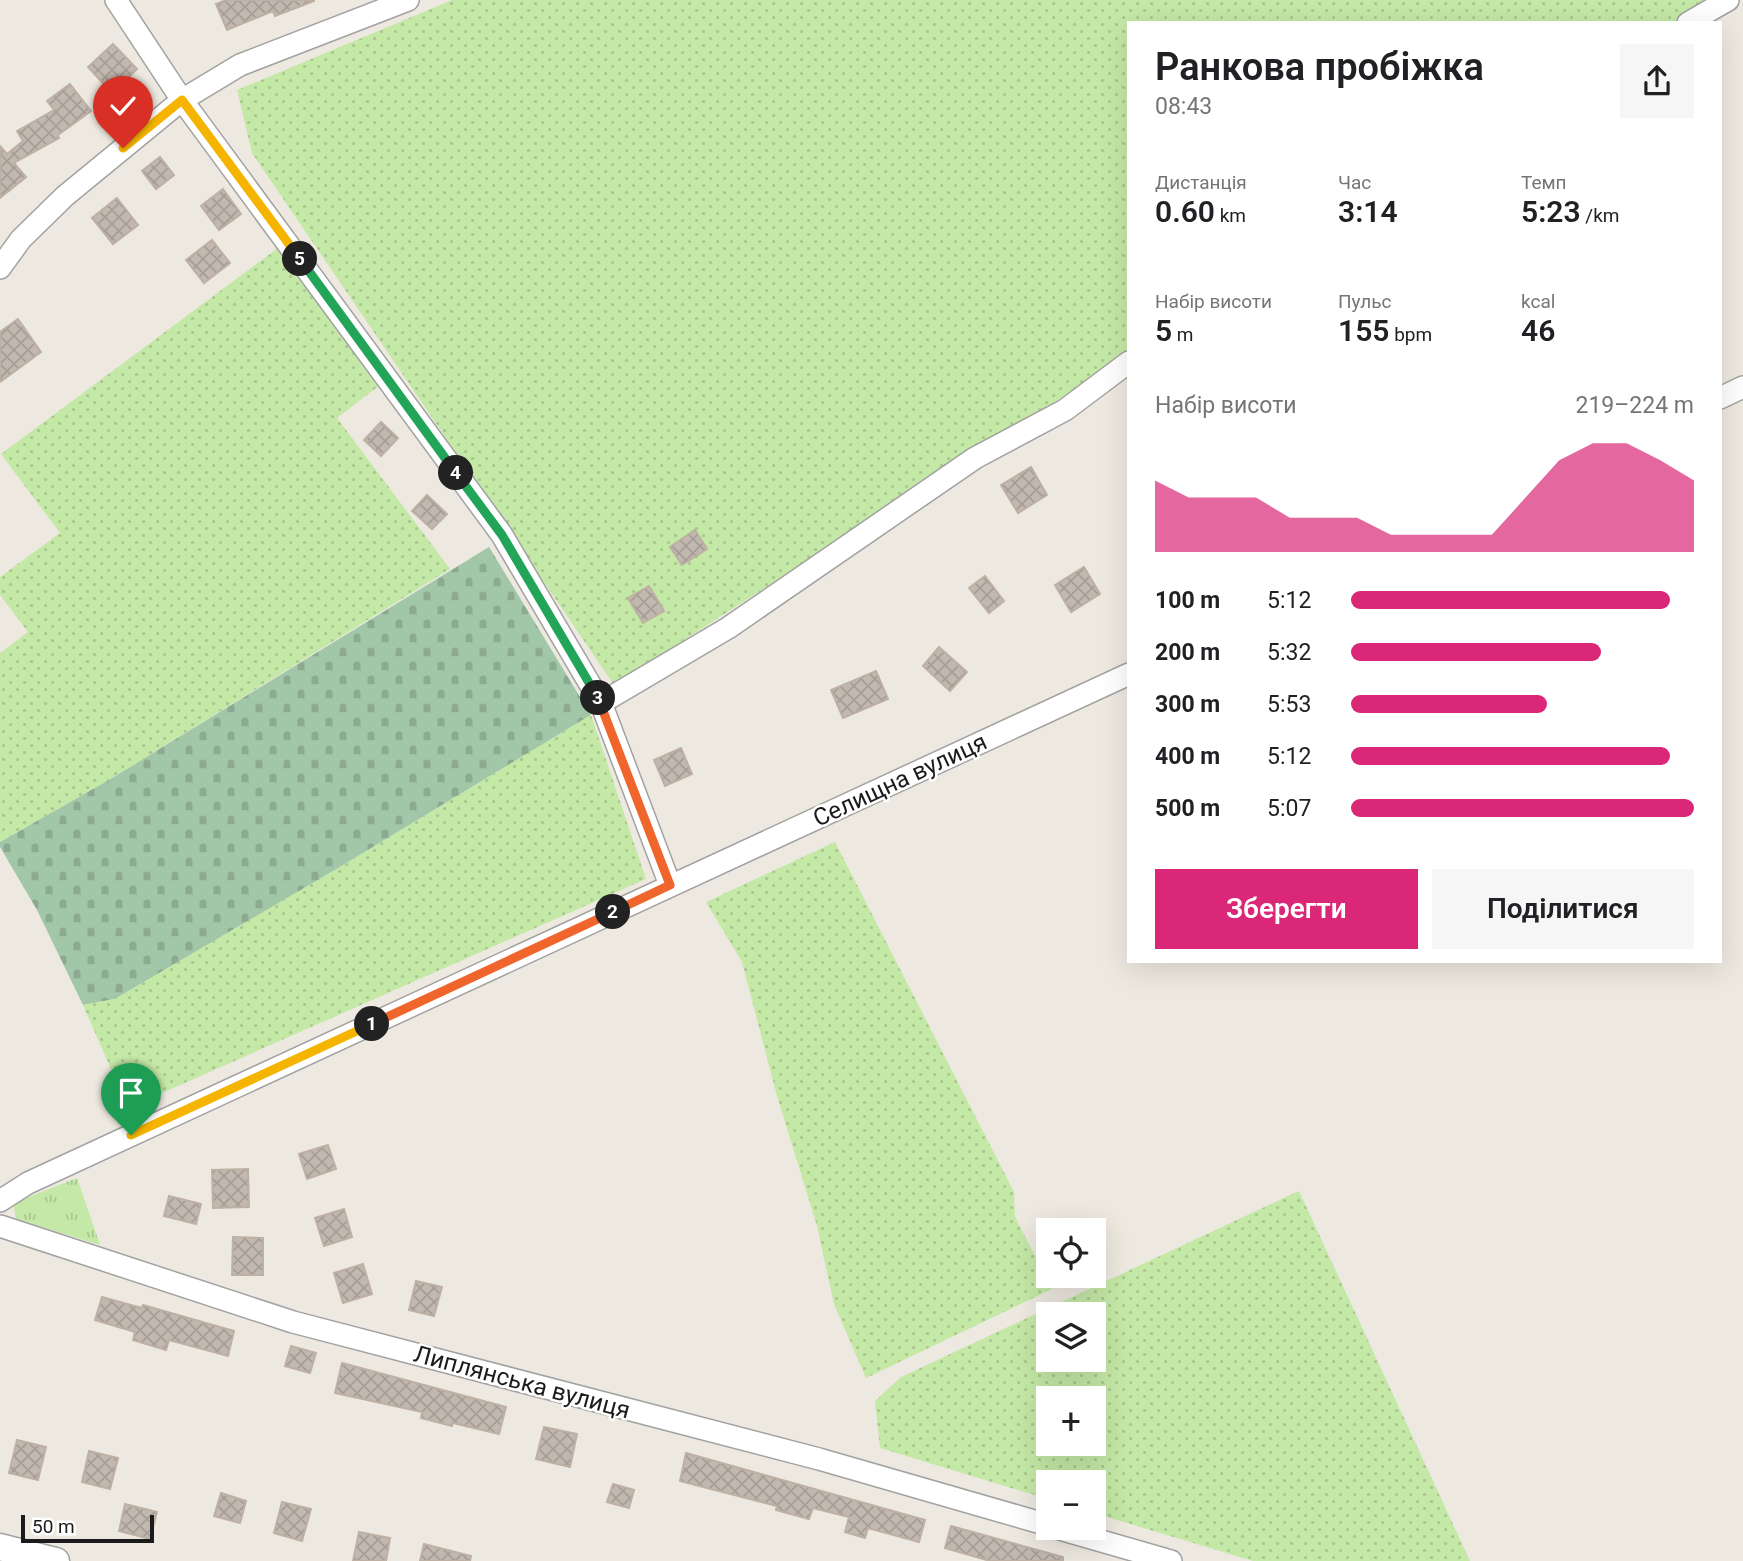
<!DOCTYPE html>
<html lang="uk">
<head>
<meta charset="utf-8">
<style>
  body { margin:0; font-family:Roboto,sans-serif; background:#f6f6f6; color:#202124; height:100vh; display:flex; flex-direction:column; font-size:26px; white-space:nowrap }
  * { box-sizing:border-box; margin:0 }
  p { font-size:23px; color:#757577 }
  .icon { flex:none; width:38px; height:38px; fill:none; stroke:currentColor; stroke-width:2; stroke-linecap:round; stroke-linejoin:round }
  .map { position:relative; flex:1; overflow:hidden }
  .drawer { position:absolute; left:1127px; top:21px; width:595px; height:942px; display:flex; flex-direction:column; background:#fff; border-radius:0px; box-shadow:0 7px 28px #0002 }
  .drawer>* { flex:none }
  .buttons { position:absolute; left:1036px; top:1218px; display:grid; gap:14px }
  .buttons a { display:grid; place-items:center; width:70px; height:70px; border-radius:0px; background:#fff; box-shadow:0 7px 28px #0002; font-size:35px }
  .scale { position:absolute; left:21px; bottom:18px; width:133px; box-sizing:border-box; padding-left:7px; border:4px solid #1b1b1b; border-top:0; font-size:19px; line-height:24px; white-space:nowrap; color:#1b1b1b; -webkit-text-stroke:5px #fff; paint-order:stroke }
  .pin { position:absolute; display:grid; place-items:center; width:60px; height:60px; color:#fff; margin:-72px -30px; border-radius:50% 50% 50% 0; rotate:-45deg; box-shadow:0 0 7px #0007 }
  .pin .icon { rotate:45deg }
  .km { position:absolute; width:35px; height:35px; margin:-18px; border-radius:50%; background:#222; color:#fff; font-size:19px; line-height:35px; text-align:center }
  .round { display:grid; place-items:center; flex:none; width:74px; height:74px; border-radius:0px; background:#f6f6f6 }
  .head { display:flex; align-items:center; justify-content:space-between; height:119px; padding:0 28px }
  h1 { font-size:38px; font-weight:600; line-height:52px }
  .stats { display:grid; grid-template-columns:repeat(3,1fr); gap:10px; height:119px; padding:7px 28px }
  .stats div { display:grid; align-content:center }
  .stats b { font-size:30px; font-weight:600 }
  .stats small { font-size:19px; font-weight:400 }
  .stats p { font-size:19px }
  .chart { height:196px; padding:14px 28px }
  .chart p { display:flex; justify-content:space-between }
  .chart svg { width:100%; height:126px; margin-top:7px; fill:#db2777; opacity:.7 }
  .cta { display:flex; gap:14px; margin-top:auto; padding:14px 28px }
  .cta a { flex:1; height:80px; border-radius:0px; background:#db2777; color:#fff; font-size:28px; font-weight:600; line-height:80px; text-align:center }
  .cta a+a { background:#f6f6f6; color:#202124 }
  ul { padding:0 28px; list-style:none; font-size:23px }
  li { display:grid; grid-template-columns:112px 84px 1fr; align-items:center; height:52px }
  li i { height:18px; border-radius:9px; background:#db2777 }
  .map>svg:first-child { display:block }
  .grass { fill:url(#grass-tufts) }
  .cemetery { fill:url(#cemetery-stones) }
  .garden { fill:url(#garden-dots); fill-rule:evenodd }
  .building { fill:url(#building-cross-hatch); stroke:#beb0a3; stroke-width:2 }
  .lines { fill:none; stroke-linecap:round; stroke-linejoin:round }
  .minor-casing { stroke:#a2a2a2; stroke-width:24 }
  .tertiary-casing { stroke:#a2a2a2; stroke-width:29 }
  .minor { stroke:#fff; stroke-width:21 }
  .tertiary { stroke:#fff; stroke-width:26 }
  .split-1-casing { stroke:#fff; stroke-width:14 }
  .split-2-casing { stroke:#fff; stroke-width:14 }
  .split-3-casing { stroke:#fff; stroke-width:14 }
  .split-4-casing { stroke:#fff; stroke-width:14 }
  .split-5-casing { stroke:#fff; stroke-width:14 }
  .split-6-casing { stroke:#fff; stroke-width:14 }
  .split-1 { stroke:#f5b400; stroke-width:9 }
  .split-2 { stroke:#f0652b; stroke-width:9 }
  .split-3 { stroke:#f0652b; stroke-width:9 }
  .split-4 { stroke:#22a559; stroke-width:9 }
  .split-5 { stroke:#22a559; stroke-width:9 }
  .split-6 { stroke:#f5b400; stroke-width:9 }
  .labels { text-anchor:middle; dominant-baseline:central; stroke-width:5; stroke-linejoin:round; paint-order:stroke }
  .street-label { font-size:24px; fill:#1b1b1b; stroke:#fff }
</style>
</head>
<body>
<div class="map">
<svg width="1743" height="1561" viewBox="0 0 1743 1561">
  <defs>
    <pattern id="grass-tufts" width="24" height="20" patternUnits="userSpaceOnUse" patternTransform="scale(1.75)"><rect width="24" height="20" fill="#c4e8a6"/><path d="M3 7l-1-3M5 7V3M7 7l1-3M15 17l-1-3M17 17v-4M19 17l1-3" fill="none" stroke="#a8c68e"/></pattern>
    <pattern id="cemetery-stones" width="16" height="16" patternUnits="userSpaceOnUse" patternTransform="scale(1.75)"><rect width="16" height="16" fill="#a2c6a8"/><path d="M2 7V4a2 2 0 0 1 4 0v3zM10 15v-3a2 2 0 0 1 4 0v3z" fill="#8baa90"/></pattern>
    <pattern id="garden-dots" width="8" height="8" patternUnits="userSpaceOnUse" patternTransform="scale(1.75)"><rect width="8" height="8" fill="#c4e8a6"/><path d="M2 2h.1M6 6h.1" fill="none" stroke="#a8c68e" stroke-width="1.8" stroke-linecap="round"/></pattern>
    <pattern id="building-cross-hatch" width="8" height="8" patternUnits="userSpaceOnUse" patternTransform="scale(1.75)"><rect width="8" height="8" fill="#c1b8b0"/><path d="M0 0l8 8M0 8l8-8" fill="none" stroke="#a59e97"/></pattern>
  </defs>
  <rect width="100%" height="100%" fill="#ede9e0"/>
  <path class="grass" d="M 77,1178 L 100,1245 L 16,1219 L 13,1203 Z"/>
  <path class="cemetery" d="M 489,547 L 591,715 L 335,870 L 115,999 L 83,1005 L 37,910 L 0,847 L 0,842 L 112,778 Z"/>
  <g class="garden">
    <path d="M 452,0 L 1721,0 L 1683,23 L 1129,23 L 1129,354 L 614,685 L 252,153 L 237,90 Z"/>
    <path d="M 278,248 L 380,385 L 337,418 L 450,569 L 112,778 L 0,842 L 0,653 L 28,632 L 0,595 L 0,577 L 60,533 L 1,454 Z"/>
    <path d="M 591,715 L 646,879 L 128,1108 L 83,1005 L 115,999 L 335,870 Z"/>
    <path d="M 835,842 L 1014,1192 L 1015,1217 L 1052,1289 L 866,1378 L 834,1304 L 817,1226 L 777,1096 L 742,962 L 706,902 Z"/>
    <path d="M 1299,1191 L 1470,1561 L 1253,1561 L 1094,1513 L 1094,1482 L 1048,1482 L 1048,1499 L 880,1448 L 875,1401 L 901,1377 ZM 1048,1314 L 1094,1314 L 1094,1360 L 1048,1360 ZM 1094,1398 L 1094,1444 L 1048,1444 L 1048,1398 Z"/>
  </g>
  <g class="building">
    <path d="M 226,0 L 314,0 L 314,1 L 275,16 L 273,11 L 227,30 L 216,4 Z"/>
    <path d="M 113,44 L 137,69 L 112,93 L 88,67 Z"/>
    <path d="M 70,84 L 91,111 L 58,135 L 59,138 L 14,163 L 26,177 L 0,198 L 0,146 L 7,154 L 23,141 L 17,131 L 54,110 L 47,101 Z"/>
    <path d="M 160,157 L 174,175 L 156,189 L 142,171 Z"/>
    <path d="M 223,189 L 241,214 L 219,230 L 201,206 Z"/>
    <path d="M 117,198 L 138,225 L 113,244 L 92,218 Z"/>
    <path d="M 212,240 L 230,263 L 204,283 L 186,260 Z"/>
    <path d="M 18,319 L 41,352 L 0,382 L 0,332 Z"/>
    <path d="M 381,422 L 398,438 L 381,456 L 364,440 Z"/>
    <path d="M 1031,467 L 1047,495 L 1018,513 L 1001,485 Z"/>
    <path d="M 427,495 L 447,514 L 432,529 L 412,511 Z"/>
    <path d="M 695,530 L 707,549 L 682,565 L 670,547 Z"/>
    <path d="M 1084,567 L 1100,594 L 1071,612 L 1055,585 Z"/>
    <path d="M 985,576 L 1004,601 L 989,613 L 969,588 Z"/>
    <path d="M 649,586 L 664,611 L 643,623 L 628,598 Z"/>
    <path d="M 939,647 L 967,672 L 950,691 L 923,666 Z"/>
    <path d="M 876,671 L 888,699 L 843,718 L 831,690 Z"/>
    <path d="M 681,748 L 692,774 L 665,786 L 654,760 Z"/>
    <path d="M 328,1145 L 336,1169 L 307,1179 L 299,1154 Z"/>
    <path d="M 248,1169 L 249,1207 L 213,1208 L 212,1170 Z"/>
    <path d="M 169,1196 L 201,1204 L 196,1224 L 164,1216 Z"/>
    <path d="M 344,1209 L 352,1237 L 324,1246 L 315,1218 Z"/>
    <path d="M 233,1237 L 263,1238 L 263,1275 L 232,1275 Z"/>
    <path d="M 363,1264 L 372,1294 L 343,1303 L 334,1273 Z"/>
    <path d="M 416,1281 L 442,1287 L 434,1316 L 409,1310 Z"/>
    <path d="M 102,1297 L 142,1308 L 143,1305 L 234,1331 L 228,1356 L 169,1340 L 166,1350 L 133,1340 L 135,1332 L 95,1320 Z"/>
    <path d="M 291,1346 L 316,1353 L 310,1373 L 285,1366 Z"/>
    <path d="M 342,1363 L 506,1407 L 499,1434 L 453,1423 L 452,1426 L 421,1418 L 422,1412 L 335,1393 Z"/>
    <path d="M 544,1427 L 577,1434 L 570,1467 L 536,1459 Z"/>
    <path d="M 17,1440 L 46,1447 L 38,1480 L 9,1473 Z"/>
    <path d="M 89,1451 L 118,1458 L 110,1489 L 82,1482 Z"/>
    <path d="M 686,1453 L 925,1520 L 919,1542 L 868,1528 L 865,1538 L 845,1532 L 849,1517 L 813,1508 L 809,1519 L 776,1510 L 777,1506 L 680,1481 Z"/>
    <path d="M 613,1484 L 634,1490 L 629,1508 L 607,1502 Z"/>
    <path d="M 221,1493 L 246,1501 L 240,1523 L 214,1516 Z"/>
    <path d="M 282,1502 L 311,1509 L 302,1541 L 274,1533 Z"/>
    <path d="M 125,1504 L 157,1512 L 150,1539 L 119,1531 Z"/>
    <path d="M 951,1526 L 1063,1557 L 1063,1561 L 990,1561 L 945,1548 Z"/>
    <path d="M 359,1532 L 390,1538 L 386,1561 L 353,1561 Z"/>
    <path d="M 424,1544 L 471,1556 L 470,1561 L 420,1561 Z"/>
  </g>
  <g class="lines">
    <defs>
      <g id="minor">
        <path d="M 116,0 L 182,100 L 502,535 L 601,703 L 670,885"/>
        <path d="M 1688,23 L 1728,0"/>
        <path d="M 0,268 L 21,239 L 65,196 L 182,100 L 240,65 L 408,0"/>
        <path d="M 1720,398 L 1743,387"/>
        <path d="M 601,703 L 728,628 L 975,458 L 1065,410 L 1129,362"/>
        <path d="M 0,1201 L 28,1183 L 1129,674"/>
        <path d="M 0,1226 L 293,1322 L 819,1459 L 1048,1525"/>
        <path d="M 1056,1528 L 1171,1561"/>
      </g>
      <path id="tertiary" d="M 0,1547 L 56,1561"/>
    </defs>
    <use href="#minor" class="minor-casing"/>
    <use href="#tertiary" class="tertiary-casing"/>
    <use href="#minor" class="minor"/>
    <use href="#tertiary" class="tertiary"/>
  </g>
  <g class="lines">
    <defs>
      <path id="split-1" d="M 131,1135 L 372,1024"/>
      <path id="split-2" d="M 372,1024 L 613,912"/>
      <path id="split-3" d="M 598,698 L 670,885 L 613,912"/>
      <path id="split-4" d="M 456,473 L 502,535 L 598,698"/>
      <path id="split-5" d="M 300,259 L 456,473"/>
      <path id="split-6" d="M 123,148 L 182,100 L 300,259"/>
    </defs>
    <use href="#split-1" class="split-1-casing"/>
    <use href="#split-2" class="split-2-casing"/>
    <use href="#split-3" class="split-3-casing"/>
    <use href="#split-4" class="split-4-casing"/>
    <use href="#split-5" class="split-5-casing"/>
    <use href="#split-6" class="split-6-casing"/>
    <use href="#split-1" class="split-1"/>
    <use href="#split-2" class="split-2"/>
    <use href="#split-3" class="split-3"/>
    <use href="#split-4" class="split-4"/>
    <use href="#split-5" class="split-5"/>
    <use href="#split-6" class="split-6"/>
  </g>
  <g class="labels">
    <g class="street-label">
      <text transform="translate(900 780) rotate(-25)">Селищна вулиця</text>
      <text transform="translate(522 1382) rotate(15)">Липлянська вулиця</text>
    </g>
  </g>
</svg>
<div class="buttons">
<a><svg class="icon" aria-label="locate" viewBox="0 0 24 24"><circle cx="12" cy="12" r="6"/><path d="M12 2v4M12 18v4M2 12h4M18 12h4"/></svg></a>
<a><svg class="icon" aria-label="layers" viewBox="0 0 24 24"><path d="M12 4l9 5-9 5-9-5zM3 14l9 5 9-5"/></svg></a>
<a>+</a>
<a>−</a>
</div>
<div class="scale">50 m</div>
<div class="pin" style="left:131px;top:1135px;background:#1e9e55"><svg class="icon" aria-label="arrive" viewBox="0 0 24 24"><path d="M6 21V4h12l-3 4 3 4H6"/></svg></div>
<div class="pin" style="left:123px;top:148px;background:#d93025"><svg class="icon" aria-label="check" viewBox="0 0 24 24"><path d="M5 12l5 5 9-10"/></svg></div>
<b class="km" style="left:372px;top:1024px">1</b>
<b class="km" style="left:613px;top:912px">2</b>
<b class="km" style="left:598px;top:698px">3</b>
<b class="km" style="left:456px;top:473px">4</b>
<b class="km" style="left:300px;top:259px">5</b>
<section class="drawer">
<div class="head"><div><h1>Ранкова пробіжка</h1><p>08:43</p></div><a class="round"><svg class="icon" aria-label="share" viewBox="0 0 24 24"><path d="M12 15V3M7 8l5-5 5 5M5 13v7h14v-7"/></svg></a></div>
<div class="stats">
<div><p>Дистанція</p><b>0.60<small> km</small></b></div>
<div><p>Час</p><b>3:14</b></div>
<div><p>Темп</p><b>5:23<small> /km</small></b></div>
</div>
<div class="stats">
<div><p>Набір висоти</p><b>5<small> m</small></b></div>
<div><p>Пульс</p><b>155<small> bpm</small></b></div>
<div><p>kcal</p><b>46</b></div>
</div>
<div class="chart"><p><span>Набір висоти</span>219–224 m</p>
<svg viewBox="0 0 160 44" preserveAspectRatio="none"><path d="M0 44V19L10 25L20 25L30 25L40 32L50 32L60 32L70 38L80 38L90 38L100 38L110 25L120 12L130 6L140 6L150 12L160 19V44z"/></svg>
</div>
<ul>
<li><b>100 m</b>5:12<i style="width:93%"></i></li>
<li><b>200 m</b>5:32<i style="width:73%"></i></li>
<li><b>300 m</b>5:53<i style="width:57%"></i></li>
<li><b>400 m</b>5:12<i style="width:93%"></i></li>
<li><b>500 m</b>5:07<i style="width:100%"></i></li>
</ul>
<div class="cta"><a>Зберегти</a><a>Поділитися</a></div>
</section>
</div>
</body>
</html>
